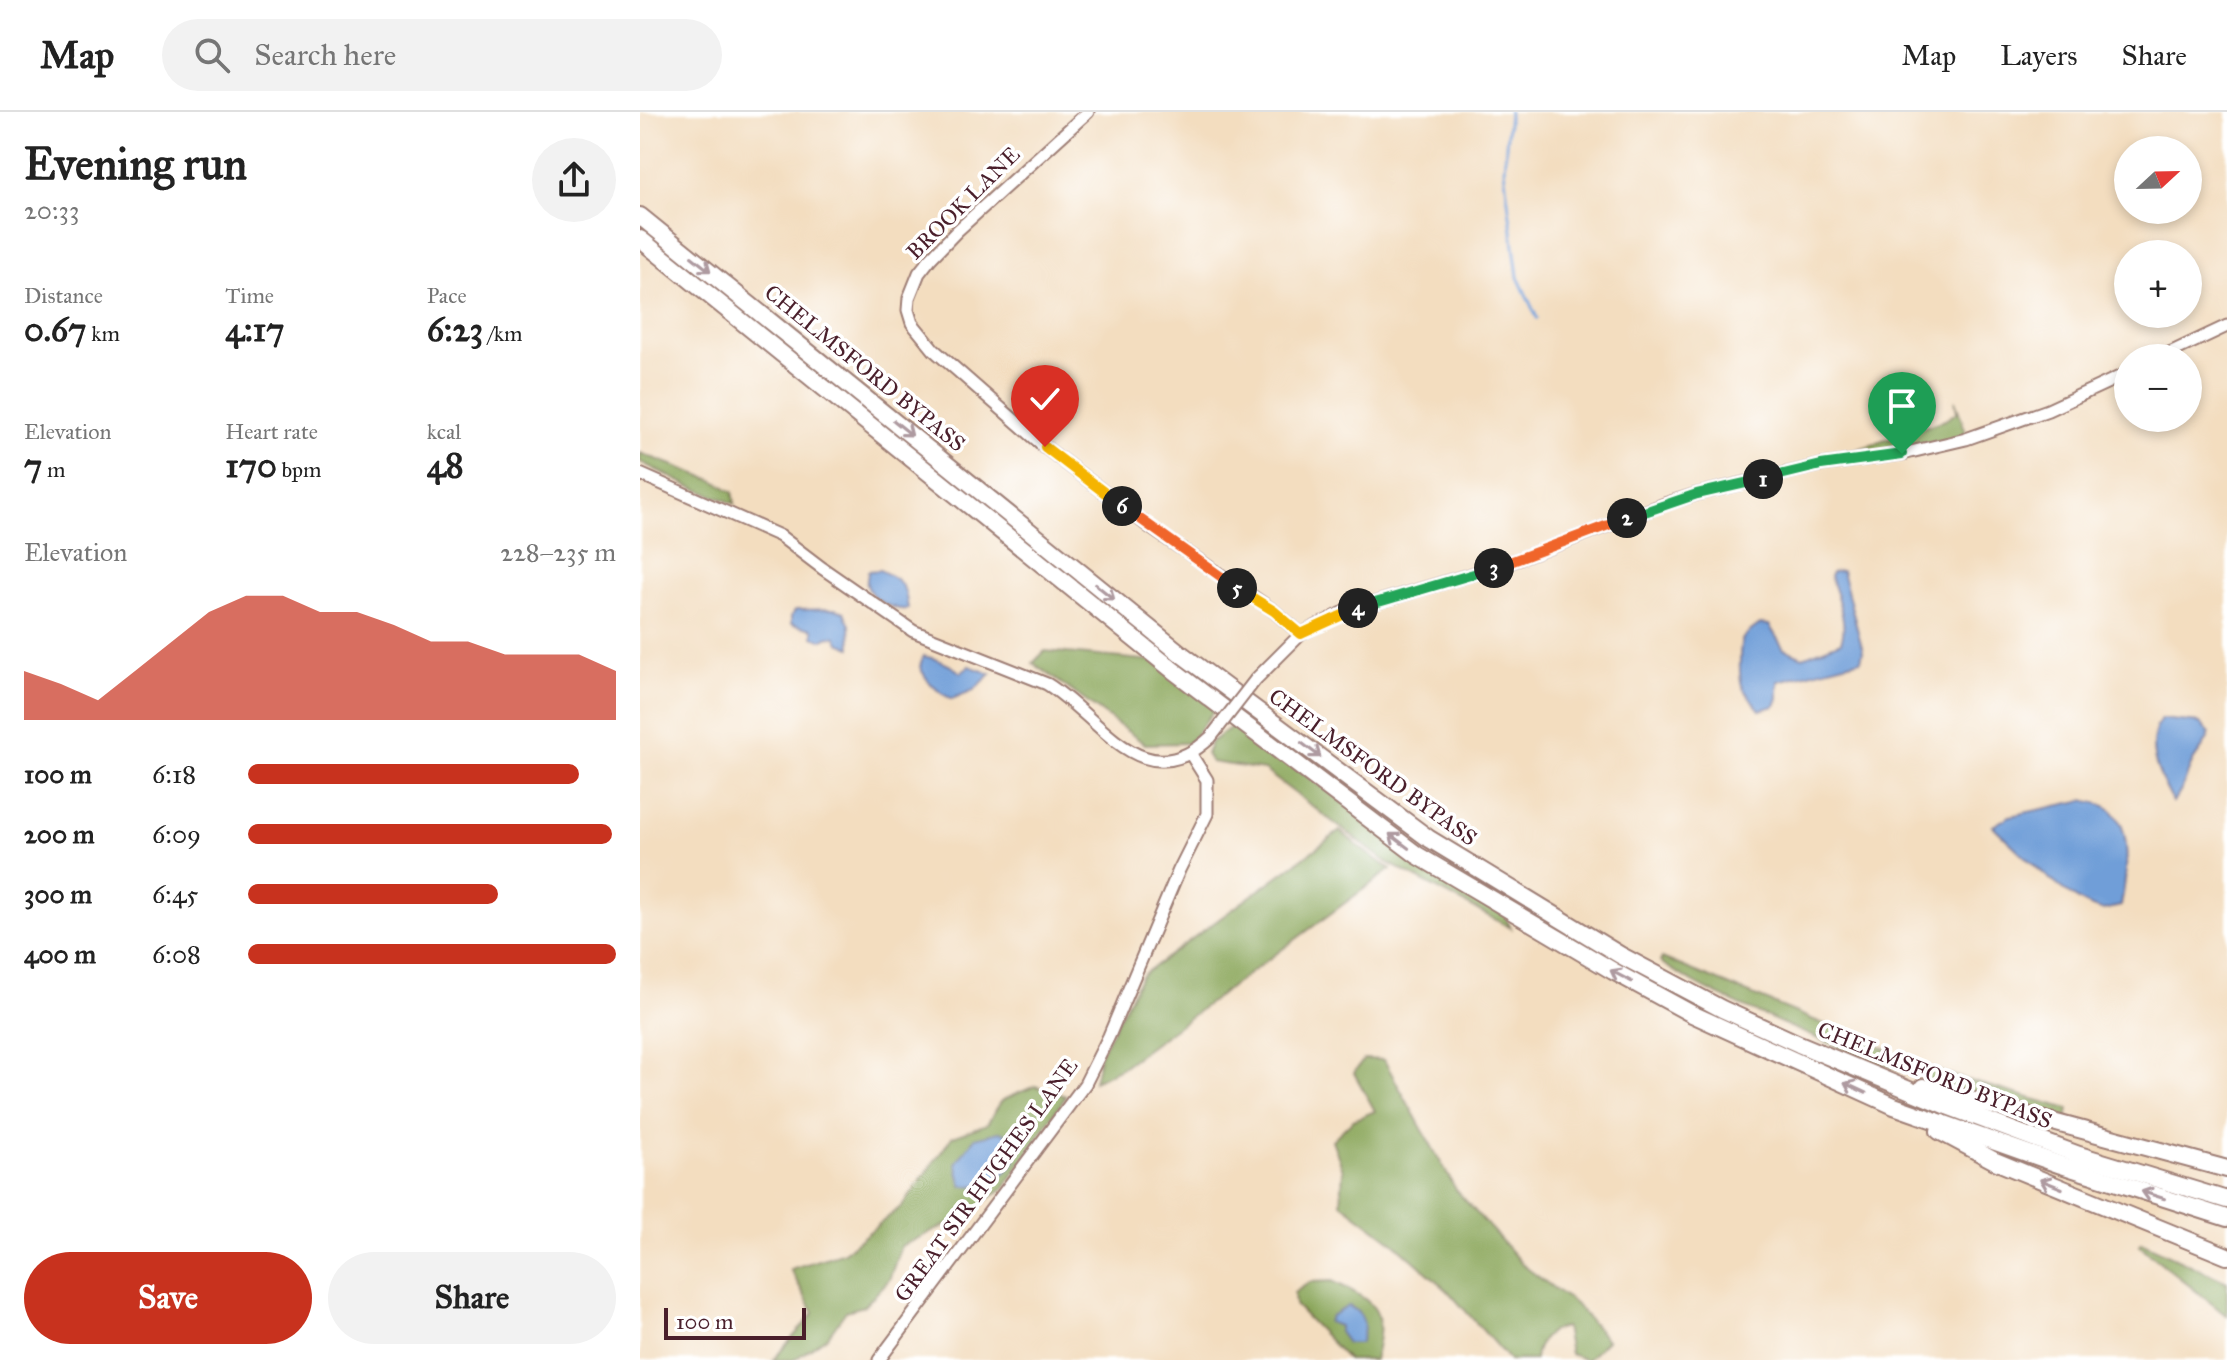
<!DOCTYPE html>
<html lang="en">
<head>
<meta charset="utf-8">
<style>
  body { margin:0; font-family:"IM FELL Great Primer",serif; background:#f2f2f2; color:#222; height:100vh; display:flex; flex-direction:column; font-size:30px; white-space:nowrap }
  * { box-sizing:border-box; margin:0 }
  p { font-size:26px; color:#767676 }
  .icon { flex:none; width:44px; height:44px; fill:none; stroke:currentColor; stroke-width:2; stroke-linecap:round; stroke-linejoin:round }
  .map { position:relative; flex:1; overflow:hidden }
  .panel { display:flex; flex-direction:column; background:#fff; width:640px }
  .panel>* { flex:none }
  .needle { width:52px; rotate:68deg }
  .tools { position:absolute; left:1474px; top:24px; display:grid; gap:16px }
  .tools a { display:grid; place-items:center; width:88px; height:88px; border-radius:50%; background:#fff; box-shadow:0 4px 12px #0003; font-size:40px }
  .scale { position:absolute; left:24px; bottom:20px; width:142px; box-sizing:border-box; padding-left:8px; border:4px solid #4a1f2b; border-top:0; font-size:22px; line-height:28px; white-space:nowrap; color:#4a1f2b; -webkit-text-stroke:6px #fff; paint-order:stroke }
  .pin { position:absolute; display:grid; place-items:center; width:68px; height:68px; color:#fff; margin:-82px -34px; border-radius:50% 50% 50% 0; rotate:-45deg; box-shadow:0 0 8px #0007 }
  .pin .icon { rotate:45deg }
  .km { position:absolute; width:40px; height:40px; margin:-20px; border-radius:50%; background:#222; color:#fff; font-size:22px; line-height:40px; text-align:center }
  .round { display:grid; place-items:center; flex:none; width:84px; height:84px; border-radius:42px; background:#f2f2f2 }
  .summary { display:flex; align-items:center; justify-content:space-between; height:136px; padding:0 24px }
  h1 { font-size:44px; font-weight:700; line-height:60px }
  .figures { display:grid; grid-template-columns:repeat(3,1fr); gap:12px; height:136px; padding:8px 24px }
  .figures div { display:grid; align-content:center }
  .figures b { font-size:34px; font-weight:700 }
  .figures small { font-size:22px; font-weight:400 }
  .figures p { font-size:22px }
  .chart { height:224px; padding:16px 24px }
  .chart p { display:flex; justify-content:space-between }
  .chart svg { width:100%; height:144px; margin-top:8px; fill:#c8321e; opacity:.7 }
  .cta { display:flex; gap:16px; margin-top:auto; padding:16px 24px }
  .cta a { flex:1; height:92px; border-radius:48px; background:#c8321e; color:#fff; font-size:32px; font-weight:700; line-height:92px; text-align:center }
  .cta a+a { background:#f2f2f2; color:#222 }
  ul { padding:0 24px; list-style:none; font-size:26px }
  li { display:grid; grid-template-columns:128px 96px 1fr; align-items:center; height:60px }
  li i { height:20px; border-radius:10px; background:#c8321e }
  header { display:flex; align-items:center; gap:48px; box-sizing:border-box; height:112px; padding:0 40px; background:#fff; border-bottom:2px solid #e0e0e0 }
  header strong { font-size:38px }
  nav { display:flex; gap:44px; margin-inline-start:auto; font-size:28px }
  .search { width:560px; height:72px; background:#f2f2f2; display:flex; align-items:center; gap:20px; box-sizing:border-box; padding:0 28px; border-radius:44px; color:#767676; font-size:30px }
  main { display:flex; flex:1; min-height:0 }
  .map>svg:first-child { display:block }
  .forest { fill:#89a558; stroke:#6a6242; stroke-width:2 }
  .water { fill:#709ed8; stroke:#5d5e82; stroke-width:2 }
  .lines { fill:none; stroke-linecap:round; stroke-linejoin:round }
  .stream { stroke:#709ed8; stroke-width:3 }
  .minor-casing { stroke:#9e7e75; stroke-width:15 }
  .highway-casing { stroke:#9e7e75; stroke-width:20 }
  .minor { stroke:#fff; stroke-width:11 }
  .highway { stroke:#fff; stroke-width:16 }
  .minor-bridge-casing { stroke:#9e7e75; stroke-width:15; stroke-linecap:butt }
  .minor-bridge { stroke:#fff; stroke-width:11 }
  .oneway { stroke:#ae9aa0 }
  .split-1-casing { stroke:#fff; stroke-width:16 }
  .split-2-casing { stroke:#fff; stroke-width:16 }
  .split-3-casing { stroke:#fff; stroke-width:16 }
  .split-4-casing { stroke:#fff; stroke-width:16 }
  .split-5-casing { stroke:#fff; stroke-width:16 }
  .split-6-casing { stroke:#fff; stroke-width:16 }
  .split-7-casing { stroke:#fff; stroke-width:16 }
  .split-1 { stroke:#22a559; stroke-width:10 }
  .split-2 { stroke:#22a559; stroke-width:10 }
  .split-3 { stroke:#f0652b; stroke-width:10 }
  .split-4 { stroke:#22a559; stroke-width:10 }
  .split-5 { stroke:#f5b400; stroke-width:10 }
  .split-6 { stroke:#f0652b; stroke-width:10 }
  .split-7 { stroke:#f5b400; stroke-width:10 }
  .labels { text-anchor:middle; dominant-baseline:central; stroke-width:7; stroke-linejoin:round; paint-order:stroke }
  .street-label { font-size:22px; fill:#4a1f2b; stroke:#fff }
</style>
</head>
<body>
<header>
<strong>Map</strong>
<div class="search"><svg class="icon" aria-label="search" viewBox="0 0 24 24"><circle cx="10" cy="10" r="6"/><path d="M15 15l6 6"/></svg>Search here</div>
<nav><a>Map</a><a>Layers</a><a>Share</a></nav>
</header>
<main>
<section class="panel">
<div class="summary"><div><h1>Evening run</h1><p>20:33</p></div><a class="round"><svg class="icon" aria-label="share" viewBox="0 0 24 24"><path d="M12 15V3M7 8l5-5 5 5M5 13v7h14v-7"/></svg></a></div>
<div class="figures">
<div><p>Distance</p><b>0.67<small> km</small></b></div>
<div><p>Time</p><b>4:17</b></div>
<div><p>Pace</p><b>6:23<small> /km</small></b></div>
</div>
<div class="figures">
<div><p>Elevation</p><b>7<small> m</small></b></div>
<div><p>Heart rate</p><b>170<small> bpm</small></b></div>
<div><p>kcal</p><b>48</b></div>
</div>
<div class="chart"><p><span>Elevation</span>228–235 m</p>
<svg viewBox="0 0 160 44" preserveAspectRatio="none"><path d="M0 44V29L10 33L20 38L30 29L40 20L50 11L60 6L70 6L80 11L90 11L100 15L110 20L120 20L130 24L140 24L150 24L160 29V44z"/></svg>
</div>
<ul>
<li><b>100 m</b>6:18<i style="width:90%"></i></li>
<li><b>200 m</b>6:09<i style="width:99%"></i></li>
<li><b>300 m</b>6:45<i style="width:68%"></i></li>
<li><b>400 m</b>6:08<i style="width:100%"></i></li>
</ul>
<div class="cta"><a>Save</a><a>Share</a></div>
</section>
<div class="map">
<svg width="1587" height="1248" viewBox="0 0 1587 1248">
  <rect width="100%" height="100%" fill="#fff"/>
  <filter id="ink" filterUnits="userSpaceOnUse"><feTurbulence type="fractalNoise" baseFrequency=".0125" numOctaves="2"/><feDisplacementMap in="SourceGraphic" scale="16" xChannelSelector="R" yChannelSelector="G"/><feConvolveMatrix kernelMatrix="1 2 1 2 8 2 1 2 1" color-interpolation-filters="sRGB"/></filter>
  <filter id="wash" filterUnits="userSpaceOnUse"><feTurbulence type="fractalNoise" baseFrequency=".006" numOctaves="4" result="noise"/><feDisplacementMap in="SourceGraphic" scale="32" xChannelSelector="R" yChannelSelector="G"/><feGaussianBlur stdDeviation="1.8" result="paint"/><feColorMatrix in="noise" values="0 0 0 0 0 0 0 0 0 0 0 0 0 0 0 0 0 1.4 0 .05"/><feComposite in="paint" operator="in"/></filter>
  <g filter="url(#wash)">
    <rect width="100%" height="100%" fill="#f3ddbf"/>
    <g class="forest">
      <path d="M 1315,288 L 1327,324 C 1290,337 1250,341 1210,340 L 1305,308 L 1317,300 Z"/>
      <path d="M 0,341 L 75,369 L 93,380 L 95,392 L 49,374 L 0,350 Z"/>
      <path d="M 405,539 L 514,549 L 575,597 L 549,631 L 505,632 L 393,551 Z"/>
      <path d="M 594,613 L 865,804 L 871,816 L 746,750 L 624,658 L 571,650 L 566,642 L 571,630 Z"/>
      <path d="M 700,719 L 728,742 L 751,757 L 481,956 L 454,969 L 460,942 L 501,864 Z"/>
      <path d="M 1022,846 L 1309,963 L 1429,997 L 1427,1008 C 1329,985 1233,951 1141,911 C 1099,893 1058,876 1020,850 Z"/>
      <path d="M 724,947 L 744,948 L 816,1078 L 884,1154 L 935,1192 L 967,1228 L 947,1248 L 930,1242 L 925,1215 C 907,1218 896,1231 895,1248 L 869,1248 L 808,1179 L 754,1131 L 701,1091 L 703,1058 L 692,1028 L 713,1008 L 735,999 L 714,961 Z"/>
      <path d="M 395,974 L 426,984 L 364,1076 L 322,1106 L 261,1134 L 249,1168 L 224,1194 L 206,1199 L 188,1224 L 154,1248 L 133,1248 L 174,1201 L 150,1157 L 204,1140 L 262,1094 L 312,1025 L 347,1012 L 362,988 Z"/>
      <path d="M 1501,1130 L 1587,1170 L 1587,1204 L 1499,1133 Z"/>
      <path d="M 692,1169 C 736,1190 748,1197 734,1248 L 708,1248 L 655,1193 L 654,1181 L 670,1170 Z"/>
    </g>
    <g class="water">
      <path d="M 240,458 C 263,470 265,471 268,497 C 255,499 231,488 227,473 C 226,470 228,462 228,459 Z"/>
      <path d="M 1202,459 L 1223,539 L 1221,548 L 1138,569 L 1138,586 L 1135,594 L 1120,598 C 1102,576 1099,577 1100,548 C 1100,525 1101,526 1120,512 L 1129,513 L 1144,537 L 1163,545 L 1201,530 C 1209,511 1196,483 1190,464 L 1193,460 Z"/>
      <path d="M 195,497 L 204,500 L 210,513 L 211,536 L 199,531 L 196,525 L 189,524 L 181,528 L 173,525 L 173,517 L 151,512 L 151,504 L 156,498 Z"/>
      <path d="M 283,544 C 295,546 312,553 321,561 L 329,554 L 351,562 L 334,578 L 312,587 C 297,580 287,570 280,555 Z"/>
      <path d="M 1521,607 L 1560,611 L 1570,621 C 1567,632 1559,639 1553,649 C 1546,662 1544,679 1533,690 C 1519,664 1503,635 1521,607 Z"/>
      <path d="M 1444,688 C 1452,690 1463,692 1469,696 C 1495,717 1486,766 1481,794 C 1475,795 1467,798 1462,798 C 1431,793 1376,736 1353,714 L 1370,704 Z"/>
      <path d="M 359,1020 L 376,1024 C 376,1030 378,1038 376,1044 C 370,1066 340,1075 322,1074 L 316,1051 L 335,1026 Z"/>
      <path d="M 709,1194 C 725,1202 727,1214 720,1231 L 707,1231 L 699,1220 L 699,1214 L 688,1210 L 691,1204 Z"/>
    </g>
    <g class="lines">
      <path class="stream" d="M 869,0 L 864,57 L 878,165 L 897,206"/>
    </g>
  </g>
  <g filter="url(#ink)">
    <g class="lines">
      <defs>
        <g id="minor">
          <path d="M 448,0 L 317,119 L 290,147 L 279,161 L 269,186 L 268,198 L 272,211 L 294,238 L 405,335 L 511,416 L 634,499 L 661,522"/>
          <path d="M 1519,246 L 1587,214"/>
          <path d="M 0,362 L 140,424 L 182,456 L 273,519 L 407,572 C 461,605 503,689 571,625"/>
          <path d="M 616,567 L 661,522 L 707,499 L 863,453 L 1025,392 L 1057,382 L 1181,353 L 1262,342 L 1326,327 L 1408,298 L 1488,261"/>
          <path d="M 239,1248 L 445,972 L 469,924 L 539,758 L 567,702 L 567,668 L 550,641"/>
        </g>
        <g id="highway">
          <path d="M 0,104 L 540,541 L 788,726 L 980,843 L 1082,897 L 1159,932 L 1307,994 L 1439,1043 L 1587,1088"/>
          <path d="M 0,127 L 534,559 L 777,743 L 973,859 L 1052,902 L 1254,994 L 1421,1053 L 1587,1106"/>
          <path d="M 1283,975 L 1587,1057"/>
          <path d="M 1299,1019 L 1355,1049 L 1587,1144"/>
        </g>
      </defs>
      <use href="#minor" class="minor-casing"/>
      <use href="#highway" class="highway-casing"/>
      <use href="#minor" class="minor"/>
      <use href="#highway" class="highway"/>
      <defs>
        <path id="minor-bridge" d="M 571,625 L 616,567"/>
      </defs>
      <use href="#minor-bridge" class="minor-bridge-casing"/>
      <use href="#minor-bridge" class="minor-bridge"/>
    </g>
    <defs><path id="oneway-shaft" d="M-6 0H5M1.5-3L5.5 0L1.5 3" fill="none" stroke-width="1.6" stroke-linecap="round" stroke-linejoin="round" transform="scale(2)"/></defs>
    <g class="oneway">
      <use href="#oneway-shaft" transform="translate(61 152) rotate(38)"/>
      <use href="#oneway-shaft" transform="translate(263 316) rotate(39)"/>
      <use href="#oneway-shaft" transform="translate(465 480) rotate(39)"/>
      <use href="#oneway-shaft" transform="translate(671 638) rotate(37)"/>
      <use href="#oneway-shaft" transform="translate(759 729) rotate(-143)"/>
      <use href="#oneway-shaft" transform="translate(981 864) rotate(-152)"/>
      <use href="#oneway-shaft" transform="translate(1215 976) rotate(-155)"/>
      <use href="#oneway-shaft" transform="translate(1411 1072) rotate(-158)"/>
      <use href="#oneway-shaft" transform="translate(1513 1083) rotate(-162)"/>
    </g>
  </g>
  <g class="lines" filter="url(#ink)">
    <defs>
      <path id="split-1" d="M 1123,367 L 1181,353 L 1262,342"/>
      <path id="split-2" d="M 987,406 L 1057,382 L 1123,367"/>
      <path id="split-3" d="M 854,456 L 987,406"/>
      <path id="split-4" d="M 718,496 L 854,456"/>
      <path id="split-5" d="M 597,476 L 634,499 L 661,522 L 718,496"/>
      <path id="split-6" d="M 482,394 L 597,476"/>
      <path id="split-7" d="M 405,335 L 482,394"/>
    </defs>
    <use href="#split-1" class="split-1-casing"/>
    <use href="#split-2" class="split-2-casing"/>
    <use href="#split-3" class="split-3-casing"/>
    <use href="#split-4" class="split-4-casing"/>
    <use href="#split-5" class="split-5-casing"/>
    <use href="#split-6" class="split-6-casing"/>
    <use href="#split-7" class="split-7-casing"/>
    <use href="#split-1" class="split-1"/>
    <use href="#split-2" class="split-2"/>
    <use href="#split-3" class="split-3"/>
    <use href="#split-4" class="split-4"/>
    <use href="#split-5" class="split-5"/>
    <use href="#split-6" class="split-6"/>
    <use href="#split-7" class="split-7"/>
  </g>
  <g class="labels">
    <g class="street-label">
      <text transform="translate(323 91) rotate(-45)">BROOK LANE</text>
      <text transform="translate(225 256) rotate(39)">CHELMSFORD BYPASS</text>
      <text transform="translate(733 655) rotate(36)">CHELMSFORD BYPASS</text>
      <text transform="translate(1295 963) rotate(22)">CHELMSFORD BYPASS</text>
      <text transform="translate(346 1068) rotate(-54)">GREAT SIR HUGHES LANE</text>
    </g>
  </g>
</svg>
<div class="tools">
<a><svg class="needle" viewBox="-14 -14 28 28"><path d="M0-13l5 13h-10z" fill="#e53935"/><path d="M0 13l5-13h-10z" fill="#767676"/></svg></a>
<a>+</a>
<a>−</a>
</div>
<div class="scale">100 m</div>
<div class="pin" style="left:1262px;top:342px;background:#1e9e55"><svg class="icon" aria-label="arrive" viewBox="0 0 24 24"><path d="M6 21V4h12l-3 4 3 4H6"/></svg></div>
<div class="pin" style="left:405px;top:335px;background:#d93025"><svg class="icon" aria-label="check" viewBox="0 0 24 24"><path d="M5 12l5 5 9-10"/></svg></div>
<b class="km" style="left:1123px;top:367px">1</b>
<b class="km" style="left:987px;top:406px">2</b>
<b class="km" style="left:854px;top:456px">3</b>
<b class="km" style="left:718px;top:496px">4</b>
<b class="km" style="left:597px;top:476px">5</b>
<b class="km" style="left:482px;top:394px">6</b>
</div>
</main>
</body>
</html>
